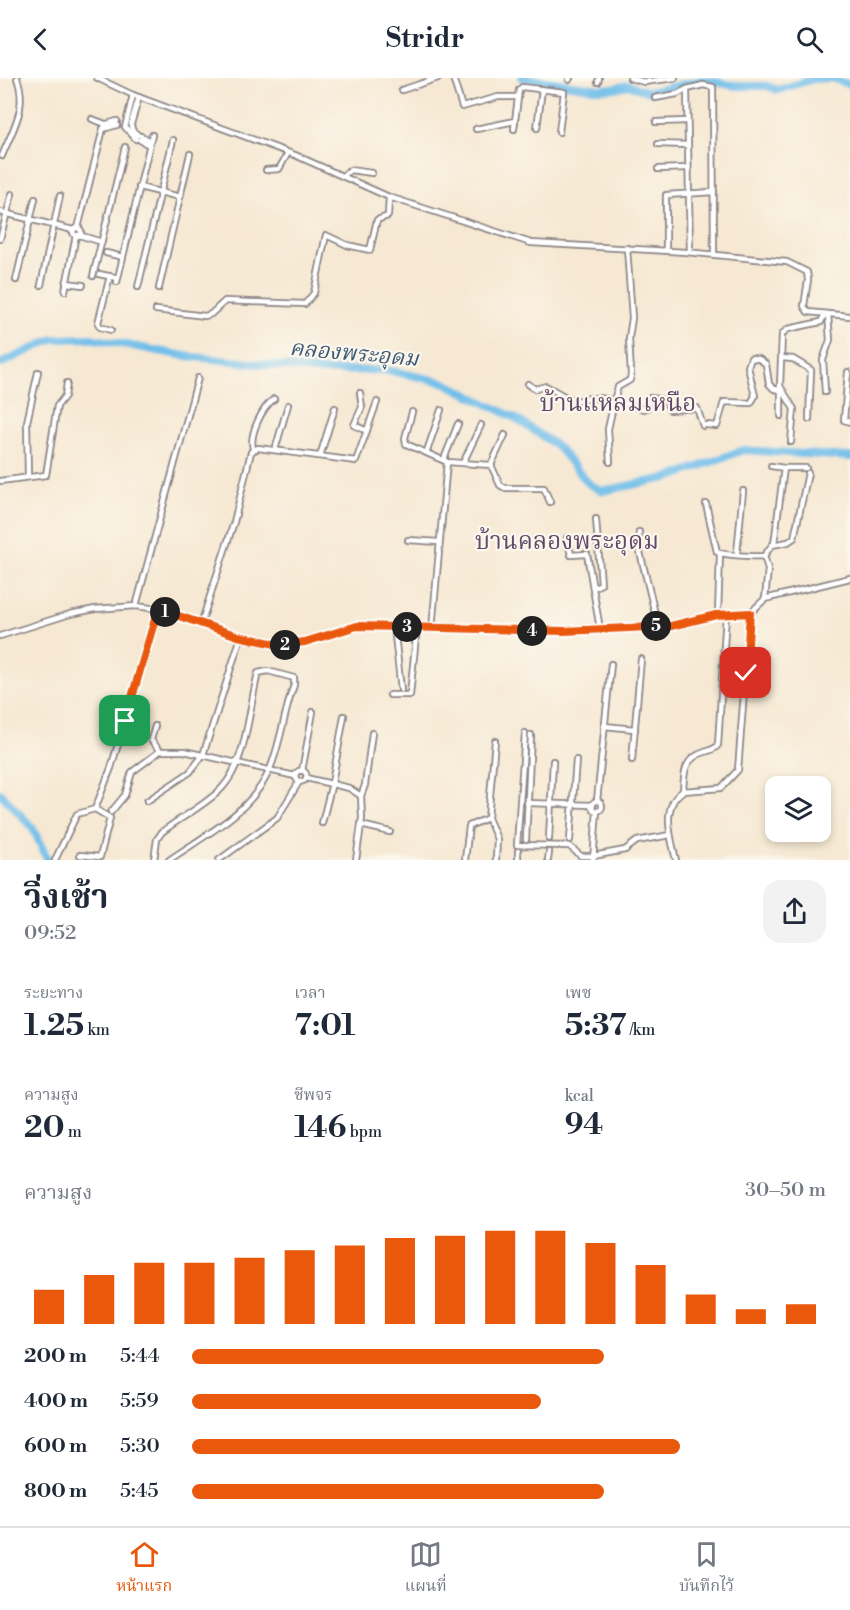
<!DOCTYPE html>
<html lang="th">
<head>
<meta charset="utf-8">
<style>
  body { margin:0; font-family:"Libre Bodoni","Noto Serif Thai",serif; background:#f2f2f3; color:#1f2937; height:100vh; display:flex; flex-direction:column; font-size:22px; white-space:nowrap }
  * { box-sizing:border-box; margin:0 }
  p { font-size:20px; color:#747a83 }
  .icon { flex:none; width:33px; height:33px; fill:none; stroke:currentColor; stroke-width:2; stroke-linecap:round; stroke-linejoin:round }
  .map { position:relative; height:782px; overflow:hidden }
  .drawer { display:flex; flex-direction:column; background:#fff; flex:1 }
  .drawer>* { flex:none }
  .fabs { position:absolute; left:765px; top:698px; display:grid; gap:12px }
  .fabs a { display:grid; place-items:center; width:66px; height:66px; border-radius:12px; background:#fff; box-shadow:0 3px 9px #0003; font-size:30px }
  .pin { position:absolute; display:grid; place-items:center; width:51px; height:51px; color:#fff; margin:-26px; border-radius:12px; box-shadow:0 3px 9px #0006 }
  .km { position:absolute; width:30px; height:30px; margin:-15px; border-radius:50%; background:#222; color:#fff; font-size:16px; line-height:30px; text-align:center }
  .round { display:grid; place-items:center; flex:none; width:63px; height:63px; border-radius:18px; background:#f2f2f3 }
  .headline { display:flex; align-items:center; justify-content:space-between; height:102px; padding:0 24px }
  h1 { font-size:33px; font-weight:700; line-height:45px }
  .stats { display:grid; grid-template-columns:repeat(3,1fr); gap:9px; height:102px; padding:6px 24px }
  .stats div { display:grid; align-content:center }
  .stats b { font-size:30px; font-weight:700 }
  .stats small { font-size:16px; font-weight:400 }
  .stats p { font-size:16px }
  .chart { height:168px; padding:12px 24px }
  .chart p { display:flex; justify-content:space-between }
  .chart svg { width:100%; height:108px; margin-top:6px; stroke:#ea580c; stroke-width:6 }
  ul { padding:0 24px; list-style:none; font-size:20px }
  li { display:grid; grid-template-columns:96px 72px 1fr; align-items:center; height:45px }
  li i { height:15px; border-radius:8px; background:#ea580c }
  header { display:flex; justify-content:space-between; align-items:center; height:78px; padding:0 24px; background:#fff; font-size:27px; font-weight:700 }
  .dock { display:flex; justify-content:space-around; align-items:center; height:84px; border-top:2px solid #e0e1e3; background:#fff; font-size:16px; color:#747a83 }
  .dock a { display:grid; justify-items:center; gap:3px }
  .dock .active { color:#ea580c }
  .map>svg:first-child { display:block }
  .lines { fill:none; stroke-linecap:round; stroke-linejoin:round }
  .canal { stroke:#70beea; stroke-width:4.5 }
  .river { stroke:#70beea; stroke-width:8 }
  .street-casing { stroke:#8c8586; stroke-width:8 }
  .street { stroke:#fff; stroke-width:4.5 }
  .route-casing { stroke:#fff; stroke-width:12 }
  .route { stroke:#ea580c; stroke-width:8 }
  .labels { text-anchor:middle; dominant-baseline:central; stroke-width:4.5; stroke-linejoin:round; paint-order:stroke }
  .water-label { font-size:22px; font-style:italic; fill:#3d5978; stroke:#fbf7ec }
  .quarter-label { font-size:24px; fill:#62496a; stroke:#fbf7ec }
</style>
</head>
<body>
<header><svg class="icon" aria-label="back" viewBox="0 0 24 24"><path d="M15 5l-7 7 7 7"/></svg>Stridr<svg class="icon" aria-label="search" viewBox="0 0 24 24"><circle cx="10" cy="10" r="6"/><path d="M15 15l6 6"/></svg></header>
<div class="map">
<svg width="850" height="782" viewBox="0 0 850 782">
  <rect width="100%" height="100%" fill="#fbf7ec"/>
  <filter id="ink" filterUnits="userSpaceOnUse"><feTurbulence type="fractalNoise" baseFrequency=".0167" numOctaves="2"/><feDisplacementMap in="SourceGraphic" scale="12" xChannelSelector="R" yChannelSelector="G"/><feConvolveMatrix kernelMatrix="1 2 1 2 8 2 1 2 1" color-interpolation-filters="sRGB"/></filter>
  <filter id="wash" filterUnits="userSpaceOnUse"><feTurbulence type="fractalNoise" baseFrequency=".008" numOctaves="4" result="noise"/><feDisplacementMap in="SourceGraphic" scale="24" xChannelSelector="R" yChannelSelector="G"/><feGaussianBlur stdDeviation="1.35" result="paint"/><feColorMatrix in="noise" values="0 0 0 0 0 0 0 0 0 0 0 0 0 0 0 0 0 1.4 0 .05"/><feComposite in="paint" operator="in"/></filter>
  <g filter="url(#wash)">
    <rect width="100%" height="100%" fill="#f6e8d2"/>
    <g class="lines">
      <path class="canal" d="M 232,782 L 245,782"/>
      <g class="river">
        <path d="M 522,0 L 600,11 L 616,10 L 628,7 L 649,14 L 703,2 L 737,8 L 767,8 L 778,12 L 813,1 L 831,0 L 850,7"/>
        <path d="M 0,286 L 53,261 L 90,260 L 185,278 L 324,293 L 387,292 L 443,304 L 515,340 L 557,368 L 589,406 L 602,413 L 671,399 L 743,372 L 850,379"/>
        <path d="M 0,715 L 32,749 L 48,782"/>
      </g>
    </g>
  </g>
  <g filter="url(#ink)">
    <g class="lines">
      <defs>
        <g id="street">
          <path d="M 97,0 L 133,17 L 295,77 L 389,119 L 531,165 L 686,174 L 787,184 L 807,194 L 808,202 L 804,228 L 808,234 L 850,238"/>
          <path d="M 453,0 L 462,29 L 498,19 L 518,19"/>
          <path d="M 630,0 L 644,4 L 675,0"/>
          <path d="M 569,2 L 570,0"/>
          <path d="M 598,4 L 599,0"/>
          <path d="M 402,12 L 438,0"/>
          <path d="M 133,17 L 125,49 L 136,61"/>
          <path d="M 655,20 L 677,16 L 687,11"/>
          <path d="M 92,41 L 108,47"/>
          <path d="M 117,43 L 107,46 L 103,51 L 117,47"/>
          <path d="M 656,44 L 687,43"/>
          <path d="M 537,50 L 542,11"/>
          <path d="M 476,51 L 515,43"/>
          <path d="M 514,51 L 519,12 L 522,9 L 564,14 L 559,54"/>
          <path d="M 138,57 L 132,52 L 131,46 L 139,19"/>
          <path d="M 141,58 L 150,63"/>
          <path d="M 140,62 L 149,67"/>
          <path d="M 658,66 L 688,67"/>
          <path d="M 2,78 C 13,50 28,30 17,0"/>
          <path d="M 658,91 L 688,90"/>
          <path d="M 266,92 L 279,91 L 288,75"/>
          <path d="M 343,98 L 350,92 L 372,95"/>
          <path d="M 139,109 L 180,119"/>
          <path d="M 0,134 L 73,152"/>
          <path d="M 78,150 L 103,51"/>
          <circle cx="77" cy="154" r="4"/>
          <path d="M 79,157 L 102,164"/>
          <path d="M 0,161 L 12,116"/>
          <path d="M 666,172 L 666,117 L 714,114"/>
          <path d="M 690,174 L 687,11 L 703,7 L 713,9 L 714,177"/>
          <path d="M 106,175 L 123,179"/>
          <path d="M 99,196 L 118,200"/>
          <path d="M 93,198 L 125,69"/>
          <path d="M 110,198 L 98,245 L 100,249 L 111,252"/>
          <path d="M 16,202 L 35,121"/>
          <path d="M 117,204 L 152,57"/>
          <path d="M 66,205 L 83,207"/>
          <path d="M 41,207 L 60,118"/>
          <path d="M 138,209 L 173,62"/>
          <path d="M 159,210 L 190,76"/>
          <path d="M 65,213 L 76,157"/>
          <path d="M 156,232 L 205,238 L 211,236 L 225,223 L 305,226 L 314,215 L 326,157 L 347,167 L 370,172 L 377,142 L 388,138 L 389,119"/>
          <path d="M 782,280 L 793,281 L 811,292 L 809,341"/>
          <path d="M 848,294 L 844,342 L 850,344"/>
          <path d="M 528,306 L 535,311 L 546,308 L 575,324 C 599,314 620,325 644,331 L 648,329 L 650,320 L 665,322 L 670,332 L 697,330 L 703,348"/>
          <path d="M 825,314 L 823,282 L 830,262 L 828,236"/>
          <path d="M 360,315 L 362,329 L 354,347 L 367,353"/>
          <path d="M 412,334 L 405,360 L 406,366 L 447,384 L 491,387 L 500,407 L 505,410 L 544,410 L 550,424"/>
          <path d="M 706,347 L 717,348 L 724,324 L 751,325 L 755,318 L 748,289 L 751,280 L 759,281 L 766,286 L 769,306 L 774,311 L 781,312 L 781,338"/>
          <path d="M 791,364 L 794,331 L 780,308 L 782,256 L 788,251 L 821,244 L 825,236"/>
          <path d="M 253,371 C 249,356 262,330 274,321"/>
          <path d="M 275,372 L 288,327"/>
          <path d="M 427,373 L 441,332"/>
          <path d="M 320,378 L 335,330"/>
          <path d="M 444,381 L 458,346"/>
          <path d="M 610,384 L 608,351 L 616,315 L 618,309 L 630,302 L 631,297 L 629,260 L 632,240 L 627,170"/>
          <path d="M 463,385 L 481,347"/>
          <path d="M 491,387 L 505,357"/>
          <path d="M 771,388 L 784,390 L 774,466"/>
          <path d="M 784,390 L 806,390"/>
          <path d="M 28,398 L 27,344 L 38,294"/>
          <path d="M 0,403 L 46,397 L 57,328 L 65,318 L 67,305"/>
          <path d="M 706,426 L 717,474 C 723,477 756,479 764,478 L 768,491 L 765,521"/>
          <path d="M 639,454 L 638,466 L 658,548"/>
          <path d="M 567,460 L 571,477 L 587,476 L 600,551"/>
          <path d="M 408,462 L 439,464"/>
          <path d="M 737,475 L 743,413"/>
          <path d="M 764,478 L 772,467 L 788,464 L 794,460 L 808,395"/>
          <path d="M 593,510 L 601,506 L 596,441"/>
          <path d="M 136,528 L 198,300"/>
          <path d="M 718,536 L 720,476"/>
          <path d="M 201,546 L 234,444 L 251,374 L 258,370 L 356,383 L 377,324"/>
          <path d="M 394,548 L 401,612"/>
          <path d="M 432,551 L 447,384"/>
          <path d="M 0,558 L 70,536 L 95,531 L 136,528 L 158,531 L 251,562 L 280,567 L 305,564 L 357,548 L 564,553 L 671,548 L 716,537 L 750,535"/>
          <path d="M 390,617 L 410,617 L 417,549"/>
          <path d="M 155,648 L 151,662 L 160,673"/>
          <path d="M 604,648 L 635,651"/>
          <path d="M 525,655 L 517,767 L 569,768 L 581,778 L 593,778 L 625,772 L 637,763 L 670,757"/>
          <path d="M 495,663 L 488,740 L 497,761 L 496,782"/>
          <path d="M 632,682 L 641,581"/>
          <circle cx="301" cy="698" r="5.5"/>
          <path d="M 302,693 L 313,634"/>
          <path d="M 306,700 L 349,710 L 361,718 L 362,740 L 356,782"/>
          <path d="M 683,713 C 684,694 684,680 705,674 C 711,672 714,672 718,667 L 726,536"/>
          <path d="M 361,718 L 365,707 L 372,655"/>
          <path d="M 147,723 L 190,694 L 203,677 L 239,565"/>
          <path d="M 597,723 L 611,586"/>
          <circle cx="597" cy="728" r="5"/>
          <path d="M 527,725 L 593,727"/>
          <path d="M 111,734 L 125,717 L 132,694 L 160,673 L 184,673 L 295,698"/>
          <path d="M 322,745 L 332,705 L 344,638"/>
          <path d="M 361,747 L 390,754"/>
          <path d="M 549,761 L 553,683"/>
          <path d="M 526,762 L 531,657"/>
          <path d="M 570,762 L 576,682"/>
          <path d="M 80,777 L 100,779 L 110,740 L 95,731"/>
          <path d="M 55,782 L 77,736 L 95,731 L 111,690 L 158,531"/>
          <path d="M 154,782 L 157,761 L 162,754 C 181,739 206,727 222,710 C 247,683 249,629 258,595 L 268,593 L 294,600 L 294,607 C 284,634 281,664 270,691 C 252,734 205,757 169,782"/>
          <path d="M 219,782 L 277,740 L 299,704"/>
          <path d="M 465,782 L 469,748 L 488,740"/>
          <path d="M 518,782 L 518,773"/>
          <path d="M 548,782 L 549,774"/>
          <path d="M 593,782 L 597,733"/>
          <path d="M 676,782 C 671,760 660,728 683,713 L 721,710 L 738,692 L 750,535 L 765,521 L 850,500"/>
        </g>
      </defs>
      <use href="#street" class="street-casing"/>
      <use href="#street" class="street"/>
    </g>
  </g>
  <g class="lines" filter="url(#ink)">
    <defs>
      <path id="route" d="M 125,643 L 158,531 L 238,558 L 280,567 L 305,564 L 357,548 L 564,553 L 671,548 L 716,537 L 750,535 L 746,595"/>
    </defs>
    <use href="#route" class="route-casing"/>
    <use href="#route" class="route"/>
  </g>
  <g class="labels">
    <g class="water-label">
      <text transform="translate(354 276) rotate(5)">คลองพระอุดม</text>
    </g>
    <g class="quarter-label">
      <text x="618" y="326">บ้านแหลมเหนือ</text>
      <text x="567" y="464">บ้านคลองพระอุดม</text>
    </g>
  </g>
</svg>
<div class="fabs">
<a><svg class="icon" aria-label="layers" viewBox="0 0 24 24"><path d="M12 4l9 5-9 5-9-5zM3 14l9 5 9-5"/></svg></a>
</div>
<div class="pin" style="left:125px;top:643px;background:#1e9e55"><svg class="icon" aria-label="arrive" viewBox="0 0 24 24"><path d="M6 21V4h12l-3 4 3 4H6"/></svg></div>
<div class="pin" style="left:746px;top:595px;background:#d93025"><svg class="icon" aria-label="check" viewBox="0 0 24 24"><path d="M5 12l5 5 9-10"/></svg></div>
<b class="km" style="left:165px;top:534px">1</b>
<b class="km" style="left:285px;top:567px">2</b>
<b class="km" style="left:407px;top:549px">3</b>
<b class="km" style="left:532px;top:553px">4</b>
<b class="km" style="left:656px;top:548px">5</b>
</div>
<section class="drawer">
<div class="headline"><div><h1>วิ่งเช้า</h1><p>09:52</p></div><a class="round"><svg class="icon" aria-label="share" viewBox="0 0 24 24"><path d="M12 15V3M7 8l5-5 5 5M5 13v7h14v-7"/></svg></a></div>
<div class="stats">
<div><p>ระยะทาง</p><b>1.25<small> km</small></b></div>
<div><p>เวลา</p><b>7:01</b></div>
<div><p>เพซ</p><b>5:37<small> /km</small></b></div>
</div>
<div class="stats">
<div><p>ความสูง</p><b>20<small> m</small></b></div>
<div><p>ชีพจร</p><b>146<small> bpm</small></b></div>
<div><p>kcal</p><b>94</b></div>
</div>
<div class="chart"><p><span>ความสูง</span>30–50 m</p>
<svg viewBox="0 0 160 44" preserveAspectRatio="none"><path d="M5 44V30M15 44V24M25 44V19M35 44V19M45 44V17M55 44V14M65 44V12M75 44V9M85 44V8M95 44V6M105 44V6M115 44V11M125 44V20M135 44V32M145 44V38M155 44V36"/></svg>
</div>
<ul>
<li><b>200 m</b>5:44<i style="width:65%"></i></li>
<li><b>400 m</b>5:59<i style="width:55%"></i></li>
<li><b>600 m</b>5:30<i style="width:77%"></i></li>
<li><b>800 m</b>5:45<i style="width:65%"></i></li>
</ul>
</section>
<nav class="dock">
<a class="active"><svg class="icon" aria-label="home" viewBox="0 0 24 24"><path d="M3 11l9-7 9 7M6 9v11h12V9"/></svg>หน้าแรก</a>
<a><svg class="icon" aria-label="map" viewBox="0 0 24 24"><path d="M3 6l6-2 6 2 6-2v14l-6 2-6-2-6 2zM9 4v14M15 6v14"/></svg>แผนที่</a>
<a><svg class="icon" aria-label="saved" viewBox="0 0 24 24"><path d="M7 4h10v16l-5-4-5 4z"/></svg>บันทึกไว้</a>
</nav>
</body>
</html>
